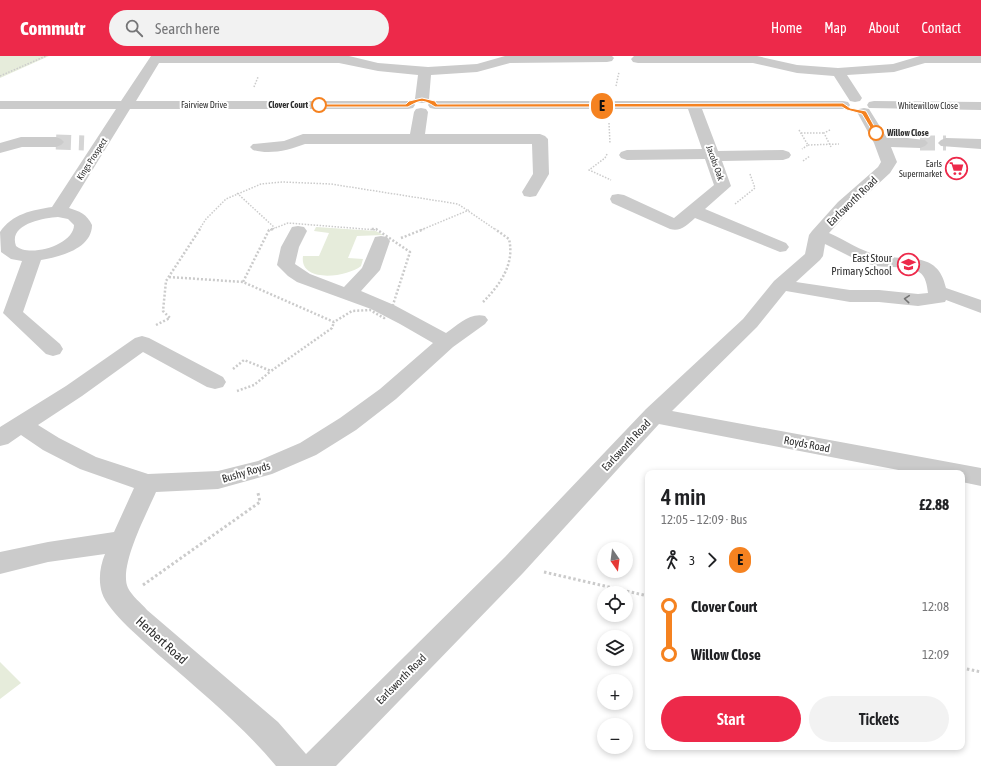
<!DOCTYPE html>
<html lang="en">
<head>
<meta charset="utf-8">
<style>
	body { margin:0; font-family:"Asap Condensed",sans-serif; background:#f2f2f2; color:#202124; height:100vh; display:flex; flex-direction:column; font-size:15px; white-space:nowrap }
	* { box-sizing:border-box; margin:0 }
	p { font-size:13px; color:#757577 }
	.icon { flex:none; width:22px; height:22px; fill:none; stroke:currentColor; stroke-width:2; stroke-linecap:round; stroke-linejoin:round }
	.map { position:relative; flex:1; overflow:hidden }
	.sheet { position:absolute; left:645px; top:414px; width:320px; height:280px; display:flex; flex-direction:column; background:#fff; border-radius:8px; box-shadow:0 2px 6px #0003 }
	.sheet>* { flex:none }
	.badge { padding:0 8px; border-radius:13px; font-size:14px; line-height:26px }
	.needle { width:26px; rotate:166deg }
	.fabs { position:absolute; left:597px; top:486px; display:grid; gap:8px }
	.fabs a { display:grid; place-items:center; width:36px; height:36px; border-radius:50%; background:#fff; box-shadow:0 2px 6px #0003; font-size:20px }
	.map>.badge { position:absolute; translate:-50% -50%; box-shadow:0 0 0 2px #fff }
	.legs { display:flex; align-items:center; gap:6px; height:44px; padding:0 16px; font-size:13px }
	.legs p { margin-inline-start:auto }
	.headline { display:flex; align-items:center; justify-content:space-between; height:68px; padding:0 16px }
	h1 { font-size:22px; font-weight:600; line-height:30px }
	.button { display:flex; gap:8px; margin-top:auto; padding:8px 16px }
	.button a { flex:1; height:46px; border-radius:24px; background:#ed294a; color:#fff; font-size:16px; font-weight:600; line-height:46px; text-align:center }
	.button a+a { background:#f2f2f2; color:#202124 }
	ul { padding:0 16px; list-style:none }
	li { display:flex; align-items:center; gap:14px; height:48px; font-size:15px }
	li i { display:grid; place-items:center; width:6px; height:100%; margin:0 5px; background:currentColor }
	li i::after { content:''; width:10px; height:10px; margin:-5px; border:3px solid; border-radius:50%; background:#fff }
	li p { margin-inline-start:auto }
	li:first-child i { background:linear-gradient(#0000 50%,currentColor 0) }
	li:last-child i { background:linear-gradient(currentColor 50%,#0000 0) }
	header { display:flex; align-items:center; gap:24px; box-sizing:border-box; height:56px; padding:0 20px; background:#ed294a; color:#fff }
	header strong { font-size:19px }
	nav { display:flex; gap:22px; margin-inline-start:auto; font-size:14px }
	.search { width:280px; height:36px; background:#f2f2f2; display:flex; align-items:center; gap:10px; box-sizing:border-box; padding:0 14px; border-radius:22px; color:#757577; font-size:15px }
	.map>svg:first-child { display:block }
	.green { fill:#e6ecdb }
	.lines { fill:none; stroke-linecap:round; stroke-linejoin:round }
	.minor-tunnel { stroke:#d5d5d5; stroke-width:15; stroke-dasharray:15 8; stroke-linecap:butt }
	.path-far2 { stroke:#cbcbcb; stroke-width:1.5; stroke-dasharray:1.5 1.5; stroke-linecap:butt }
	.path-far1 { stroke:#cbcbcb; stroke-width:2.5; stroke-dasharray:2 2; stroke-linecap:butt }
	.path { stroke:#cbcbcb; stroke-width:3; stroke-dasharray:2.5 2.5; stroke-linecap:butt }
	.minor { fill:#cbcbcb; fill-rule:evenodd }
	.oneway { stroke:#757575 }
	.line-1 { fill:#f58220; stroke:#fff }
	.stop-1-dot { fill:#fff; stroke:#f58220; stroke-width:2 }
	.labels { text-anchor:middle; stroke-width:4; stroke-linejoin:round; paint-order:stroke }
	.far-street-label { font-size:9px; fill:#2e2e2e; stroke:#fff }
	.far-stop-label { font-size:9px; font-weight:bold; fill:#2e2e2e; stroke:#fff; text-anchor:end }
	.far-poi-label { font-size:9px; fill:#2e2e2e; stroke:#fff; text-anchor:end }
	.street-label { font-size:11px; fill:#2e2e2e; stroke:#fff }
	.poi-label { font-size:11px; fill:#2e2e2e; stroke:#fff; text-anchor:end }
	.near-street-label { font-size:13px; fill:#2e2e2e; stroke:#fff }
</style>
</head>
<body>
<header>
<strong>Commutr</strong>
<div class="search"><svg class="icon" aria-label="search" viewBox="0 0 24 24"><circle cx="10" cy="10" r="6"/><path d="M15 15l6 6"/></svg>Search here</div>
<nav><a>Home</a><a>Map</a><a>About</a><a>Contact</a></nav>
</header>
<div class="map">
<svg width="981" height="710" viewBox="0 0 981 710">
	<rect width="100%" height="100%" fill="#fff"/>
	<!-- green -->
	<g class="green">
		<polygon points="0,0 49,0 0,22"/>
		<path d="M316 171 376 175 383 179 357 180 348 202 363 203 361 210C348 221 299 228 303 200H319L329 177 314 175Z"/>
		<polygon points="0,606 21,627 0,643"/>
	</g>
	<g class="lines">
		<!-- minor-tunnel -->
		<g class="minor-tunnel">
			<polyline points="56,86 84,87"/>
			<polyline points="920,87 946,87"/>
		</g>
		<!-- path-far2 -->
		<g class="path-far2">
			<polyline points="0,20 46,0"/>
			<polyline points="616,30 619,16"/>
			<polyline points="254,31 258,21"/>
			<polyline points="609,67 610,88"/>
			<polyline points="799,74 808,89 802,93"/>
			<polyline points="830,74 824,77 831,91"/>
			<polyline points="801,77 824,77"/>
			<polyline points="808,89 839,88"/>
			<polyline points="607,98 605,102 589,114 611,124"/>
			<polyline points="803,105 810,100"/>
			<polyline points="237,137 275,172"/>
			<polyline points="735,148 755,132 750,118"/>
			<polyline points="199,174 206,163 226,143 261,128 282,126 331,128 458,148 496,174"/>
			<polyline points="270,174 288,167 377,174"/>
			<polyline points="421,174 469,154"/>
		</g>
		<!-- path-far1 -->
		<g class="path-far1">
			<polyline points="273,173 269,174 243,226 334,266 352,255 370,254 384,262 391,255 410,196 376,173 371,173"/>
			<polyline points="401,182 424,173"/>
			<polyline points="169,221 243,226"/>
			<path d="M483 246C500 229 515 208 509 183L495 173"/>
			<polyline points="156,269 170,262 163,255 166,225 200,173"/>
			<polyline points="233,313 244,304 271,315 332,272 334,266"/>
			<polyline points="237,335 254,329 271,315"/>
		</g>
		<!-- path -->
		<g class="path">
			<polyline points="544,516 648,540"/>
			<polyline points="143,529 260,446 258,437"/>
			<polyline points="962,612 981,616"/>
		</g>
		<!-- minor -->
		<g class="minor">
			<path d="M151 0H349L378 7 428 11 477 8 505 0H612L614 2 612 5 607 6 510 7 477 16 431 19 429 43 427 46 422 47 417 46 415 43 418 19 378 15 339 7H159L136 45H408L413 46 415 49 413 52 408 53H130L69 152C79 155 87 158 92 169 92 193 59 201 41 204L23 256 60 288 63 293 60 298 53 300 46 298 3 257 22 205 11 203 1 196 0 176C12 158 32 154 52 151L116 53H0V45H121ZM58 161 68 163 74 169C74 189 29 202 16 190 8 168 43 162 58 161Z"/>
			<polygon points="634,0 757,0 797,9 838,12 893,8 920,0 981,0 981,7 925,7 894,16 847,19 862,42 860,45 855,46 850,45 834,20 797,17 753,7 638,7 633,6 631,3"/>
			<path d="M435 45H843L848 46 850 49 848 52 843 53H702L718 95 783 94 789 96 791 99 789 102 783 104 722 105 731 130 705 153 786 187 789 191 786 195 780 196 695 162C687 169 681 176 670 173L612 147 610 143 612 139 618 138 624 139 674 162 714 129 705 103 627 104 621 102 619 99 621 96 627 94 702 93 688 53H435L430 52 428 49 430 46Z"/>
			<polygon points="874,45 981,46 981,54 869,52 867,49 869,46"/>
			<path d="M421 52 426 53 428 56 425 78H540L545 80 548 83 549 118 536 140 530 141 524 140 522 136 533 118 532 88H305C289 94 270 99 253 94L250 91 253 88 284 85 303 78H410L414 56 416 53Z"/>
			<path d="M864 52 869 53 887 82 899 81 925 84 928 87 925 90 920 92 891 91 897 106 890 117 850 154 829 177C845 184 861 195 877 199 905 206 938 193 946 232L981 244V257L946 244 945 246 918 250 879 246H850L786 235 757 271 672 355 981 412V430L962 426V417H914L659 368 523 517 336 710H276C242 669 201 636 161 601 146 587 108 556 102 537 98 524 100 510 105 498L48 506 0 518V496L48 486 114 476 134 432 80 413 43 394 21 379 8 388 0 390V371L66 330 135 282 142 280 149 282 223 321 226 326 223 331 215 333 207 331 143 296 82 340 38 369 59 382 96 401 148 418 218 415 258 405 300 387 340 362 380 333 433 287 400 268 371 253 297 226 288 220 277 209 281 191 292 171 298 170 304 171 307 175 299 191 295 208 310 218 344 231 362 212 375 181 381 180 387 181 390 185 380 214 361 235 394 249 446 277C458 269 470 256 485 260L488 264 485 268 453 291 396 343 356 374 316 399 272 418 218 433 156 436C147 457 118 511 128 532 132 540 141 547 147 554L278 666 306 698 505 501 646 353 743 263 774 225 805 198 809 179 812 175 838 146 878 111 881 106 874 87 857 56 859 53ZM825 188C842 196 858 206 876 210 889 212 907 209 919 216 926 220 927 230 928 237L918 238 879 234H850L796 226 820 204 823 200Z"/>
			<polygon points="21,81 56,81 61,83 64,86 61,89 56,91 22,91 0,97 0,87"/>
			<polygon points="946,82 981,83 981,93 941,90 938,87 941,84"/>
		</g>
	</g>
	<!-- one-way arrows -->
	<defs><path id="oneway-chevron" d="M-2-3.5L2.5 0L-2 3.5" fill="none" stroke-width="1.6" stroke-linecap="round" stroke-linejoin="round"/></defs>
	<use class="oneway" href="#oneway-chevron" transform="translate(907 243) rotate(-175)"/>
	<!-- line-1 -->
	<path class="line-1" d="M422 42 435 45 437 48 843 47 850 52 866 55 878 77 874 78 862 58 847 54 842 51H435C423 43 420 44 408 51H319L316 49 319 48H406L409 45Z"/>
	<!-- icons -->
	<defs>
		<symbol id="supermarket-ring" viewBox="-11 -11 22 22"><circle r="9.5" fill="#fff" stroke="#ed294a" stroke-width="1.5"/><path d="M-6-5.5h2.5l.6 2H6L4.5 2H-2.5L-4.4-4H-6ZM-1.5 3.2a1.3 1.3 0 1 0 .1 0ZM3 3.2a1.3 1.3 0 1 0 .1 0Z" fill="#ed294a"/></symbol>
		<symbol id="school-ring" viewBox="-11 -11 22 22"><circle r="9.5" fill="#fff" stroke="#ed294a" stroke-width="1.5"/><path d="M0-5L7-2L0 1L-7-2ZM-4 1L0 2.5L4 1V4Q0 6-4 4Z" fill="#ed294a"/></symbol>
	</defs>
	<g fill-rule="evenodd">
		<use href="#supermarket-ring" x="944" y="100" width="25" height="25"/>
		<use href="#school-ring" x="896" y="196" width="25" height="25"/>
	</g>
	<!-- markers -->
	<g class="stop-1-dot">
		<circle cx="319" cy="49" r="7"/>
		<circle cx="876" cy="77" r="7"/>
	</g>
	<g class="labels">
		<!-- far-street labels -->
		<g class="far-street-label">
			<text x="204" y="52">Fairview Drive</text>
			<text x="928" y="53">Whitewillow Close</text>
			<text transform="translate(92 103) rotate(-57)" y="3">Kings Prospect</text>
			<text transform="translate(715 107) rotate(70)" y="3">Jacobs Oak</text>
		</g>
		<!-- far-stop labels -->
		<g class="far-stop-label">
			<text x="308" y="52">Clover Court</text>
			<text x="887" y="80" text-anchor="start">Willow Close</text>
		</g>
		<!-- far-poi labels -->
		<g class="far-poi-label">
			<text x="942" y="111">Earls<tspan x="942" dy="10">Supermarket</tspan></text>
		</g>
		<!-- street labels -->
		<g class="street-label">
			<text transform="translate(852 145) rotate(-44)" y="4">Earlsworth Road</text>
			<text transform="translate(807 388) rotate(11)" y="4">Royds Road</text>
			<text transform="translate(626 389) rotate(-47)" y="4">Earlsworth Road</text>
			<text transform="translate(246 416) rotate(-16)" y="4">Bushy Royds</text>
			<text transform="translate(401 623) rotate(-45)" y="4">Earlsworth Road</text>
		</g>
		<!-- poi labels -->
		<g class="poi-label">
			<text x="892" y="206">East Stour<tspan x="892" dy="13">Primary School</tspan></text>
		</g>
		<!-- near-street labels -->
		<g class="near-street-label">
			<text transform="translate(162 584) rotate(42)" y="5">Herbert Road</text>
		</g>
	</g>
</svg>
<div class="fabs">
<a><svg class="needle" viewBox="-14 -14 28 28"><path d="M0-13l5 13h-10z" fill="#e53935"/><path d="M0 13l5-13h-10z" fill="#757577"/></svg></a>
<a><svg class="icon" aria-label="locate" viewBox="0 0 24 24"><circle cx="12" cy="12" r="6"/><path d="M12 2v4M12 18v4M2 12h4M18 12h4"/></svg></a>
<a><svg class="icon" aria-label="layers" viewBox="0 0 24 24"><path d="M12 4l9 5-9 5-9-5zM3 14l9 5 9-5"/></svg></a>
<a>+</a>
<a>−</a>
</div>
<b class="badge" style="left:602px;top:50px;background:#f58220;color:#111">E</b>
<section class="sheet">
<div class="headline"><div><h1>4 min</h1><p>12:05 – 12:09 · Bus</p></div><b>£2.88</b></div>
<div class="legs"><svg class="icon" aria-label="walk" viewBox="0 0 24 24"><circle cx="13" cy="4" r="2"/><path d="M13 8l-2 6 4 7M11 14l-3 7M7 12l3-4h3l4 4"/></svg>3<svg class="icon" aria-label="forward" viewBox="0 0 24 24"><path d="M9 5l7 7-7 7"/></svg><b class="badge" style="background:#f58220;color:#111">E</b></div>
<ul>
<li><i style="color:#f58220"></i><b>Clover Court</b><p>12:08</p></li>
<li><i style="color:#f58220"></i><b>Willow Close</b><p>12:09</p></li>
</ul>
<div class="button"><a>Start</a><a>Tickets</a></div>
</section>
</div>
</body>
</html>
